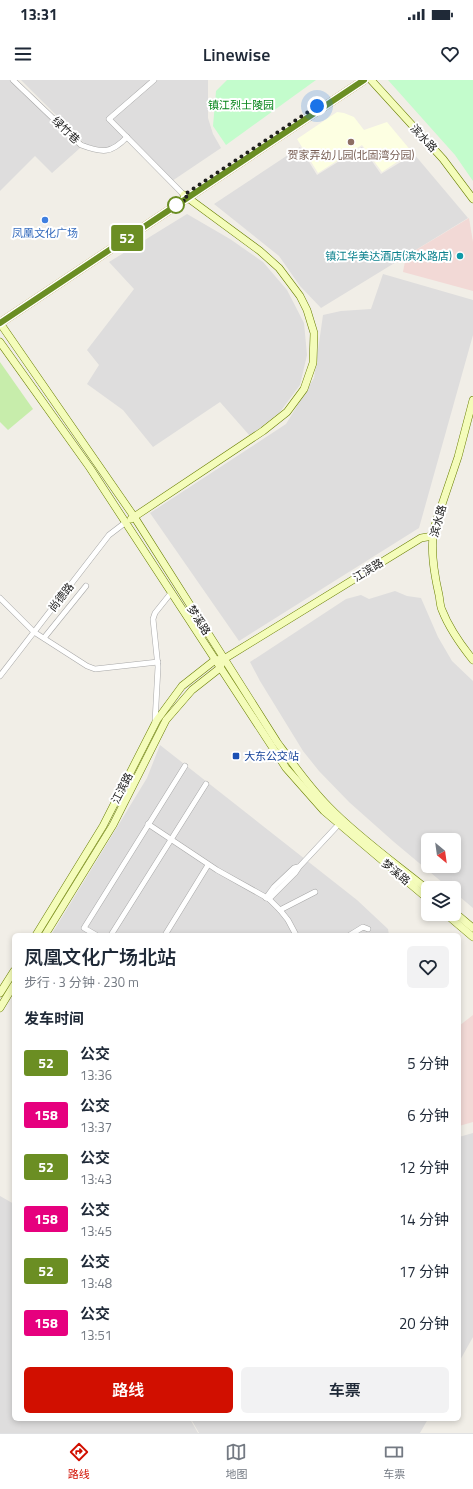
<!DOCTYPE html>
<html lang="zh">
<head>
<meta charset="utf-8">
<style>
	body { margin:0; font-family:"Titillium Web","Noto Sans SC",sans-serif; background:#f2f2f3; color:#1f2937; height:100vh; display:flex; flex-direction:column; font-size:15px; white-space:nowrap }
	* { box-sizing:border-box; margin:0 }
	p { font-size:13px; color:#747a83 }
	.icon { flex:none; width:22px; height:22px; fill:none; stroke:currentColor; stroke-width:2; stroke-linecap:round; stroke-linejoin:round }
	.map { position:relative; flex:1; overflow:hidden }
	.details { position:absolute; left:12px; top:853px; width:449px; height:488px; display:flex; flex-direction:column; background:#fff; border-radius:6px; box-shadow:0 2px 6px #0003 }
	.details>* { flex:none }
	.badge { padding:0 8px; border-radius:3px; font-size:14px; line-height:26px }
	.needle { width:26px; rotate:151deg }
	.fabs { position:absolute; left:421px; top:753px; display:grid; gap:8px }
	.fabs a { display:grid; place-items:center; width:40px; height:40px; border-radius:6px; background:#fff; box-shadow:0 2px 6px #0003; font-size:20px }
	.you { position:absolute; width:20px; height:20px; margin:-10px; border:3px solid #fff; border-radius:50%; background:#1a73e8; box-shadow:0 0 0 6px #1a73e833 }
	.map>.badge { position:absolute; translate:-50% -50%; box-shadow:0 0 0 2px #fff }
	h2 { padding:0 12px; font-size:15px; line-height:36px }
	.round { display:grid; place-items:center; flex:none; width:42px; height:42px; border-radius:6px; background:#f2f2f3 }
	.head { display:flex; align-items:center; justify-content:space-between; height:68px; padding:0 12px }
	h1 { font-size:19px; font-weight:600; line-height:30px }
	.action { display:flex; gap:8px; margin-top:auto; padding:8px 12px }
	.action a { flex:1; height:46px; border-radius:6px; background:#d10f00; color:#fff; font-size:16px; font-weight:600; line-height:46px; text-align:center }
	.action a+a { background:#f2f2f3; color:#1f2937 }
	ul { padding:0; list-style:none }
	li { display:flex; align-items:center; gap:12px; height:52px; padding:0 12px }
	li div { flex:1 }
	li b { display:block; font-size:15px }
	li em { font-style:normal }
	li .badge { min-width:44px; font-weight:700; text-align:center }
	.status { display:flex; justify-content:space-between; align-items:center; height:28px; padding:0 20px; background:#fff; direction:ltr }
	.status svg { height:11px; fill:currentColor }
	header { display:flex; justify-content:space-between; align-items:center; height:52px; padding:0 12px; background:#fff; font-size:18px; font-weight:600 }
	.dock { display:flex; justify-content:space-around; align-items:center; height:56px; border-top:1px solid #e0e1e3; background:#fff; font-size:11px; color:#747a83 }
	.dock a { display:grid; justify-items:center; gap:2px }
	.dock .current { color:#d10f00 }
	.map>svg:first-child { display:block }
	.residential { fill:#dedddd; fill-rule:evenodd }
	.commercial { fill:#f2d9d6 }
	.education { fill:#fdffe2 }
	.grass { fill:#c7edab }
	.park { fill:#c3fccc }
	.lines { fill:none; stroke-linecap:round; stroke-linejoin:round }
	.street-casing { stroke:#a7a7a7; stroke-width:6 }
	.secondary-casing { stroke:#687e00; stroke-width:8 }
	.primary-casing { stroke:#9d7400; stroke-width:9 }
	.street { stroke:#fff; stroke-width:5 }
	.secondary { stroke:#f4fcba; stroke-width:7 }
	.primary { stroke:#ffdc9e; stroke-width:8 }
	.line-casing { stroke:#fff; stroke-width:9 }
	.line { stroke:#6b8e23; stroke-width:6 }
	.walk { stroke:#202020; stroke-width:4; stroke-dasharray:0 7.2 }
	.education-dot { fill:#8d6e63; stroke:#fff; stroke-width:1.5 }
	.stop-dot { fill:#fff; stroke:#6b8e23; stroke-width:2 }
	.shop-dot { fill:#3f7fe0; stroke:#fff; stroke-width:1.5 }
	.culture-dot { fill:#0f9aa8; stroke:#fff; stroke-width:1.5 }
	.transit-dot { fill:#1a4fb4; stroke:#fff; stroke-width:1.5 }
	.labels { text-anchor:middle; stroke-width:4; stroke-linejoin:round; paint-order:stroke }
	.park-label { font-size:11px; fill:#07861b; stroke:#fff }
	.street-label { font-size:11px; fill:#202020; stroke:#fff }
	.education-label { font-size:11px; fill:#785e54; stroke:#fff }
	.shop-label { font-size:11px; fill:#366cbe; stroke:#fff }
	.culture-label { font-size:11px; fill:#0d838f; stroke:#fff; text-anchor:end }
	.transit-label { font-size:11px; fill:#164399; stroke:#fff; text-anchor:start }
</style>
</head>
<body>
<div class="status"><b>13:31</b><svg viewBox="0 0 49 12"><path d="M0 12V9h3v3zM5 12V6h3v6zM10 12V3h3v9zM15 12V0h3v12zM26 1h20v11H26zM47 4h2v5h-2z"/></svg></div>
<header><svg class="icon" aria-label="menu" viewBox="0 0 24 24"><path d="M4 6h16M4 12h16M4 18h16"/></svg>Linewise<svg class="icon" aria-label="heart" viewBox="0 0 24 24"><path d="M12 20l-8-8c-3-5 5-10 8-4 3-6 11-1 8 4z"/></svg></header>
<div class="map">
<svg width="473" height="1353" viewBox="0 0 473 1353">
	<rect width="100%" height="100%" fill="#f1eee7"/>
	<!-- residential -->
	<g class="residential">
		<polygon points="0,0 11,0 80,68 52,93 35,76 0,111"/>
		<polygon points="21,0 151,0 107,38 125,57 110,69 86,65"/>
		<polygon points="156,0 208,0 208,38 213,54 221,68 172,101 111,38"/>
		<polygon points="300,67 317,95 362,67 381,94 414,74 468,138 321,228 300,206 279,176 214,124"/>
		<polygon points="187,134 230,159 263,182 287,210 304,243 307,275 300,305 280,332 250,356 220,322 153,367 123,330 87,304 99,285 87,270 134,209 109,182"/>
		<polygon points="383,194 473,220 473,255 419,448 239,561 150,433 286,344 314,298 323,235 341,231 371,229"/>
		<path d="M395 511 407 516 421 518 438 557 452 581 473 601V828L454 812V808H449L394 762 349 722 319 691 303 671 260 601 250 582 346 519 361 515 369 519ZM428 760H454V786H428Z"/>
		<polygon points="160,665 357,820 388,849 389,855 51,855 108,762 147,698"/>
		<polygon points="473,1053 473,1257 459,1282 459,1057"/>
		<polygon points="0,1116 14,1124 14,1339 190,1339 198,1353 0,1353"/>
		<polygon points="191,1339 428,1339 420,1353 199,1353"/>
	</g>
	<!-- commercial -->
	<g class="commercial">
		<polygon points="469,138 473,162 473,211 403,192 406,176"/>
		<polygon points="473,935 473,1042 459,1046 459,946"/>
	</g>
	<!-- education -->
	<polygon class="education" points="337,32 344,33 354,37 364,50 387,42 412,72 382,92 362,65 318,93 297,59"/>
	<!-- grass -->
	<polygon class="grass" points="0,282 33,329 8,350 0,342"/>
	<!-- park -->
	<g class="park">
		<polygon points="227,0 316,0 226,65 213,46 216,11"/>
		<polygon points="388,0 473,0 473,101 455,75"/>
	</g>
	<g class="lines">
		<defs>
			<g id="street">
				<path d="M13 0 81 65C102 73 111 74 127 57"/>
				<polyline points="154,0 109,39 184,115"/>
				<polyline points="0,518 34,552 87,586 95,589 158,582"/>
				<polyline points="44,558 86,506"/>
				<polyline points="0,596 109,455 126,442"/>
				<polyline points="155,642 158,587 153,539 155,533 171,513"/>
				<polyline points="148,744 217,790 269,819 280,830 288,840 296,855"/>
				<polyline points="266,818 274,807 294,788 298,787"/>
				<polyline points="269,819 295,793 299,787 340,743"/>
				<polyline points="280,830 315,812"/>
				<polyline points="96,855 84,848 185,686"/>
				<polyline points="111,855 206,704"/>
				<polyline points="165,855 208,785"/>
				<polyline points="350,855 363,847 368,849"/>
			</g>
			<g id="secondary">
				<polyline points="371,0 443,79 473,119"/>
				<path d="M0 243 135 438 277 662C293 684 309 707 329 727 358 757 395 783 428 810"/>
				<polyline points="0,262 90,388 286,688 324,731 428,819"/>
				<path d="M473 320 458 377 434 448C430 470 434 493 439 515 440 520 440 526 442 530 449 548 461 565 473 580"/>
				<polyline points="131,439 263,351 287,332 304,309 313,283 314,253 307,230 300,216 279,188 260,171 184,115"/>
				<polyline points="454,832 473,848"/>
				<polyline points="446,834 473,857"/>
				<polyline points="36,855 103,746 157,640 182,606 215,580 224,579 421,458 433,456"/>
				<polyline points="45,855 113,745 166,640 192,610 220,588 221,585"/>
				<polyline points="0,913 14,891"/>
				<polyline points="0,928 14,905"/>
			</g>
			<polyline id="primary" points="0,243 364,0"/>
		</defs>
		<!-- street casing -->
		<use href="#street" class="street-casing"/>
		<!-- secondary casing -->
		<use href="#secondary" class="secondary-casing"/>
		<!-- primary casing -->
		<use href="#primary" class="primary-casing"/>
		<!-- street -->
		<use href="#street" class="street"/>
		<!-- secondary -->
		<use href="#secondary" class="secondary"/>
		<!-- primary -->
		<use href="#primary" class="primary"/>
	</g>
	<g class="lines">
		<defs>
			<polyline id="line" points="0,243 364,0"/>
		</defs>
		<!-- line casing -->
		<use href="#line" class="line-casing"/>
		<!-- line -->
		<use href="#line" class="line"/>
		<!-- walk -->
		<polyline class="walk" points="176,125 174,127 188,118 184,115 317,26"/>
	</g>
	<!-- markers -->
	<circle class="education-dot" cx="351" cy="62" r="4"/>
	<circle class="stop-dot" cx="176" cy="125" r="8"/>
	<circle class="shop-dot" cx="45" cy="140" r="4"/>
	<circle class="culture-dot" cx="460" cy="176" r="4"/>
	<rect class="transit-dot" x="232" y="672" width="8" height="8" rx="2"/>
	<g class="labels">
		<!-- park labels -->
		<g class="park-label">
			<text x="241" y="29">镇江烈士陵园</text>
		</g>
		<!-- street labels -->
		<g class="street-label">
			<text transform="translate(66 50) rotate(44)" y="4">绿竹巷</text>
			<text transform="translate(424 58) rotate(47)" y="4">滨水路</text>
			<text transform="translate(438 441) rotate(-75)" y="4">滨水路</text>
			<text transform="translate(368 490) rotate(-31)" y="4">江滨路</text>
			<text transform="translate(61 517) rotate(-52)" y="4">尚德路</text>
			<text transform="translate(199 540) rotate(58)" y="4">梦溪路</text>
			<text transform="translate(122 708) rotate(-63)" y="4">江滨路</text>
			<text transform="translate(396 792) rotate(40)" y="4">梦溪路</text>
		</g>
		<!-- education labels -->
		<g class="education-label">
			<text x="351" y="79">贺家弄幼儿园(北固湾分园)</text>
		</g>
		<!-- shop labels -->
		<g class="shop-label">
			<text x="45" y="157">凤凰文化广场</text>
		</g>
		<!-- culture labels -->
		<g class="culture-label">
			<text x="452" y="180">镇江华美达酒店(滨水路店)</text>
		</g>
		<!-- transit labels -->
		<g class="transit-label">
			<text x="244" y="680">大东公交站</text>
		</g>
	</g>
</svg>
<div class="fabs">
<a><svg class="needle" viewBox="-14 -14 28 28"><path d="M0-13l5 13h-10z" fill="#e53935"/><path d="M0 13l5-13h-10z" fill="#747a83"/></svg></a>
<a><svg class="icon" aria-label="layers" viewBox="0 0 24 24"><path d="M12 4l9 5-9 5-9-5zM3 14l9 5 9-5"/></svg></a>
</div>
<div class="you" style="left:317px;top:26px"></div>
<b class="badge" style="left:127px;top:158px;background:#6b8e23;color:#fff">52</b>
<section class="details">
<div class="head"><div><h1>凤凰文化广场北站</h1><p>步行 · 3 分钟 · 230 m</p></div><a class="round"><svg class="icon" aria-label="heart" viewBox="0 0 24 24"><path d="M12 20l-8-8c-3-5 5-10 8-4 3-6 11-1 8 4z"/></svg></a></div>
<h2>发车时间</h2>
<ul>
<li><span class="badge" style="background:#6b8e23;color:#fff">52</span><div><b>公交</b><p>13:36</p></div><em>5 分钟</em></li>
<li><span class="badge" style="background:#e6007e;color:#fff">158</span><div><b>公交</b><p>13:37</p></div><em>6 分钟</em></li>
<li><span class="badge" style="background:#6b8e23;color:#fff">52</span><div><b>公交</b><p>13:43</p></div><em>12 分钟</em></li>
<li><span class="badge" style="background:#e6007e;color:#fff">158</span><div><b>公交</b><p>13:45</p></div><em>14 分钟</em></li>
<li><span class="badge" style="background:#6b8e23;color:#fff">52</span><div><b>公交</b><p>13:48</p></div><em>17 分钟</em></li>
<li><span class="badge" style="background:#e6007e;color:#fff">158</span><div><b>公交</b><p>13:51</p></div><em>20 分钟</em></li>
</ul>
<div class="action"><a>路线</a><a>车票</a></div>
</section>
</div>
<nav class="dock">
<a class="current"><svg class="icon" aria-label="directions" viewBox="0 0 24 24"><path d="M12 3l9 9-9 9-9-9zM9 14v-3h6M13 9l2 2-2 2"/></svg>路线</a>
<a><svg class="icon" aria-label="map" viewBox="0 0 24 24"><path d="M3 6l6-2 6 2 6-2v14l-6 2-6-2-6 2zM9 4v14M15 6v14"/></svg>地图</a>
<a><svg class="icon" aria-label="tickets" viewBox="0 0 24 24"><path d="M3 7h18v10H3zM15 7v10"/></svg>车票</a>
</nav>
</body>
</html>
